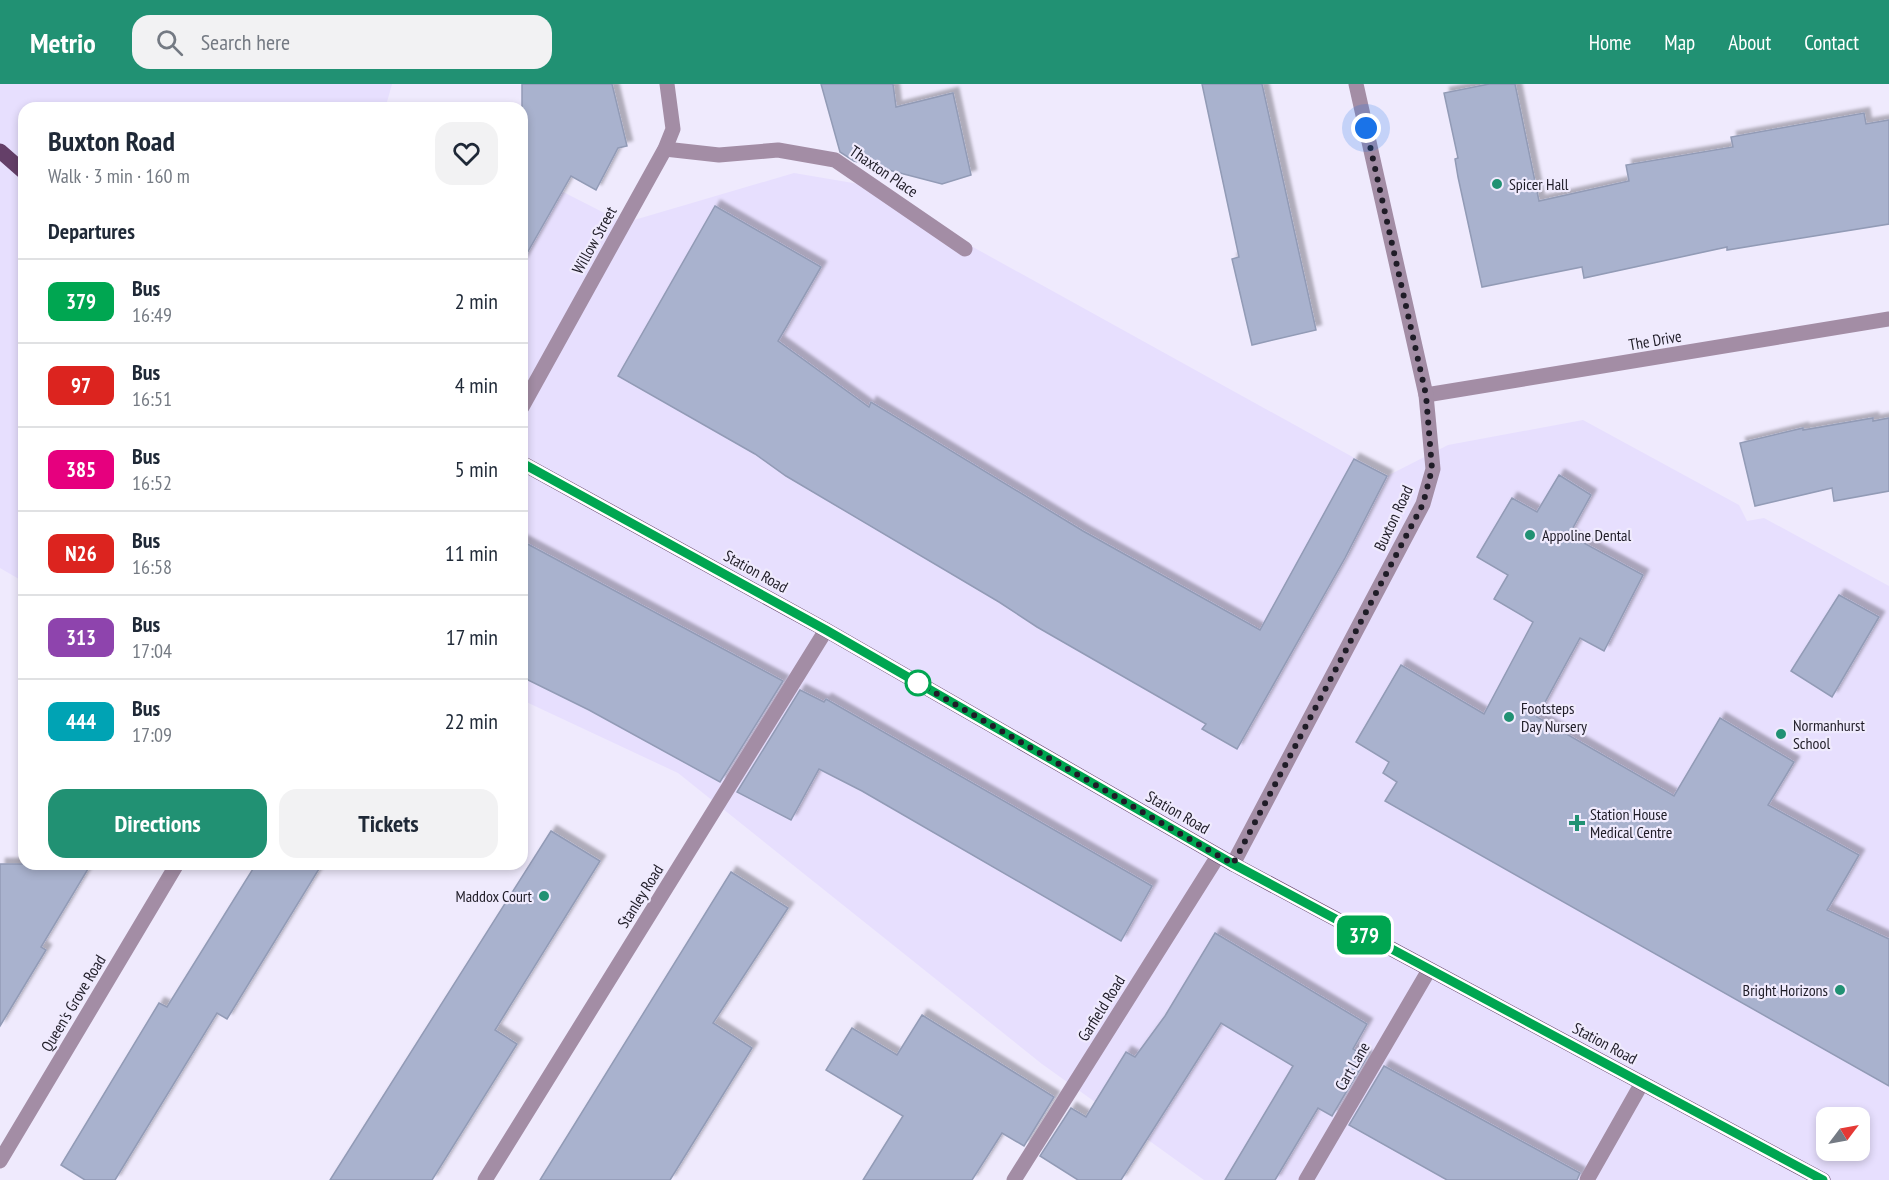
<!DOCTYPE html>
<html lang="en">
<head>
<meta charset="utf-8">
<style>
	body { margin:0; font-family:"PT Sans Narrow",sans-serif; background:#f2f2f3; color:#1f2937; height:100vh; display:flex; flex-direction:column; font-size:22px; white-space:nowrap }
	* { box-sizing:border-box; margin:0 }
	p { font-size:20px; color:#747a83 }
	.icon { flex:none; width:33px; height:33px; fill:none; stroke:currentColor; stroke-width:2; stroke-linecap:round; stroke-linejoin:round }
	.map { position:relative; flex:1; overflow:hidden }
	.panel { position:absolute; left:18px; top:18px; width:510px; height:768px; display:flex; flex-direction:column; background:#fff; border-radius:18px; box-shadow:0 3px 9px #0003 }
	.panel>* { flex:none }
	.badge { padding:0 12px; border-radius:9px; font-size:21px; line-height:39px }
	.needle { width:39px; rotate:58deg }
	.buttons { position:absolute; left:1816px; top:1023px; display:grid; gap:12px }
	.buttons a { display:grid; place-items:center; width:54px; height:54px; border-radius:12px; background:#fff; box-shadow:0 3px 9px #0003; font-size:30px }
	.you { position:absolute; width:30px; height:30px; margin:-15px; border:4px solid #fff; border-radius:50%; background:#1a73e8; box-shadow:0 0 0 9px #1a73e833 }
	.map>.badge { position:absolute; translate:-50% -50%; box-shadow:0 0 0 3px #fff }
	h2 { padding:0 30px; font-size:22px; line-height:54px }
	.round { display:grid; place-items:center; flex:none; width:63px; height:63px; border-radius:18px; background:#f2f2f3 }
	.headline { display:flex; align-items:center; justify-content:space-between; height:102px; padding:0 30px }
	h1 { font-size:28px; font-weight:700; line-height:45px }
	.action { display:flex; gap:12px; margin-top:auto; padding:12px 30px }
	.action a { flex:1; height:69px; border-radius:18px; background:#219173; color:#fff; font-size:24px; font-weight:700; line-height:69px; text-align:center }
	.action a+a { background:#f2f2f3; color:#1f2937 }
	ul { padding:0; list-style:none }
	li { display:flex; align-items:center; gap:18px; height:84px; padding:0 30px; border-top:2px solid #e0e1e3 }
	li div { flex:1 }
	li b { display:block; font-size:22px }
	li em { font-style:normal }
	li .badge { min-width:66px; font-weight:700; text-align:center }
	header { display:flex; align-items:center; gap:36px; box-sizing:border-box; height:84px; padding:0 30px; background:#219173; color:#fff }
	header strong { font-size:28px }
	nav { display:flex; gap:33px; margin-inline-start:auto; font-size:21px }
	.search { width:420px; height:54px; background:#f2f2f3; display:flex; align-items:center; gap:15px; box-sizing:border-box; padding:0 21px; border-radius:18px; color:#747a83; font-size:22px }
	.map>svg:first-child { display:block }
	.built { fill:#e7dffe; fill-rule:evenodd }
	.building { fill:#a9b2ce; stroke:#929bb6; stroke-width:1.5; filter:url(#shadow) }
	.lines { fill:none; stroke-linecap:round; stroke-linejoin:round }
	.minor { stroke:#a38da5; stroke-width:15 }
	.primary { stroke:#643f68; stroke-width:15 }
	.line-casing { stroke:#fff; stroke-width:14 }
	.line { stroke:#00a651; stroke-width:9 }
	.walk { stroke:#1f1c27; stroke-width:6; stroke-dasharray:0 10.8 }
	.poi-dot { fill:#219173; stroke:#efeafd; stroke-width:2 }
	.stop-dot { fill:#fff; stroke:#00a651; stroke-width:3 }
	.labels { text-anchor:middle; stroke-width:4.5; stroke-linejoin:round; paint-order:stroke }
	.street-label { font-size:16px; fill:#1f1c27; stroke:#efeafd }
	.poi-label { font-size:16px; fill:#1f1c27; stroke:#efeafd; text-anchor:start }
</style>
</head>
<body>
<header>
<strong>Metrio</strong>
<div class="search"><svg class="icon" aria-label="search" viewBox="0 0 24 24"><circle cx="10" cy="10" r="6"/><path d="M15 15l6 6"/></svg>Search here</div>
<nav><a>Home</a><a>Map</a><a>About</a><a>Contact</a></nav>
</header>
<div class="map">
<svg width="1889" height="1096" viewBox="0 0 1889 1096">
	<defs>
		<filter id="shadow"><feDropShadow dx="5.5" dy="-5.5" stdDeviation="1.5" flood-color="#0004"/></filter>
	</defs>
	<rect width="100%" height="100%" fill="#efeafd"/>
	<!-- built -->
	<g class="built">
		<polygon points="0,0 392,0 387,18 398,24 24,24 24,498 0,484"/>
		<path d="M522 87 624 139 794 89 859 100 1387 392 1448 361 1583 336 1739 421 1747 437 1764 434 1889 502V1096H1204L1042 980 678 689 522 616ZM1827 1034H1860V1066H1827Z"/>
	</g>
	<!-- building -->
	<g class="building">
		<polygon points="522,0 612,0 627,62 618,64 596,106 571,92 522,178"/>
		<polygon points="821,0 893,0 896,23 953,9 971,91 942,100 854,77 840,68"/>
		<polygon points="1202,0 1262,0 1316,246 1252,261 1232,175 1239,173"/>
		<polygon points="1489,0 1515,0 1539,117 1629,97 1626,81 1733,63 1731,53 1864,29 1866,40 1889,36 1889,140 1727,166 1727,163 1584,194 1582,183 1482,203 1458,93 1455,75 1458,74 1444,9"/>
		<polygon points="715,122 821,183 778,257 869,323 871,318 1083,447 1260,546 1354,375 1387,392 1345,474 1237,665 1202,645 1206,640 1037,543 999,518 786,392 755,370 618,292"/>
		<polygon points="1873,334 1873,337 1889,334 1889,407 1834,417 1832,404 1755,422 1740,359 1803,344 1803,346"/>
		<polygon points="1559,391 1591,411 1569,451 1643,491 1604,567 1580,554 1537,633 1674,712 1720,634 1794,678 1768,721 1859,771 1827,826 1889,855 1889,1002 1385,717 1397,698 1383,689 1389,678 1356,658 1401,581 1484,630 1533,538 1494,515 1508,491 1477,473 1512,414 1537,428"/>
		<polygon points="522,457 783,597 720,698 589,626 522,593"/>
		<polygon points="1839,511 1879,533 1832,613 1791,587"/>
		<polygon points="800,606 824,618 826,615 1152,802 1121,857 862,707 819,685 791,736 737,708"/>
		<polygon points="551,747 600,777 495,946 517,960 432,1096 330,1096"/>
		<polygon points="0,780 91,780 41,863 46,866 0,942"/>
		<polygon points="256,780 322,780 227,935 217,929 115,1096 85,1096 61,1081 159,919 167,923"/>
		<polygon points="731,788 788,824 713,939 752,964 670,1096 540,1096"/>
		<polygon points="1215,849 1367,940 1353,965 1367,973 1332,1032 1318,1024 1275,1096 1225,1096 1293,982 1221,939 1121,1096 1078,1096 1040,1072 1071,1024 1086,1033 1126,968 1135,973 1165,932"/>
		<polygon points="922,931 1054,1013 1024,1062 1002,1049 972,1096 863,1096 903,1032 826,986 852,944 897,971"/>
		<polygon points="1384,982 1580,1089 1577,1096 1447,1096 1349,1041"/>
	</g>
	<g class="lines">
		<!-- minor -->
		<g class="minor">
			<polyline points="665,65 719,71 778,66 835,76 965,165"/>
			<polyline points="1426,311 1889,235"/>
			<polyline points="522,323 665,65 673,45 667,0"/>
			<polyline points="1233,780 1423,420 1433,385 1426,311 1356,0"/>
			<polyline points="0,1077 177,780"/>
			<polyline points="485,1096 826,546"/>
			<polyline points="1014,1096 1218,772"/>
			<polyline points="1306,1096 1429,886"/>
			<polyline points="1587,1096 1642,999"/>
		</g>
		<!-- primary -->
		<g class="primary">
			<polyline points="0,67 24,88"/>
			<polyline points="522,379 826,546 1233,780 1823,1096"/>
		</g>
	</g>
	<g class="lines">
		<defs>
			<polyline id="line" points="522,379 826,546 1233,780 1823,1096"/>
		</defs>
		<!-- line casing -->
		<use href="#line" class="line-casing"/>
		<!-- line -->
		<use href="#line" class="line"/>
		<!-- walk -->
		<polyline class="walk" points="918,599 1233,780 1423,420 1432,385 1426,311 1366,44"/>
	</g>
	<!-- markers -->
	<g class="poi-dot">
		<circle cx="1497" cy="100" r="6"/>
		<circle cx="1530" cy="451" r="6"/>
		<circle cx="1509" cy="633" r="6"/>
		<circle cx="1781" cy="650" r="6"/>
		<path d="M1574 730h6v6h6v6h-6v6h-6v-6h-6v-6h6z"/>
		<circle cx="544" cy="812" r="6"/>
		<circle cx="1840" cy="906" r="6"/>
	</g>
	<circle class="stop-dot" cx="918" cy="599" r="12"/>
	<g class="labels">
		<!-- street labels -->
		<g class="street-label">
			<text transform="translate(884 87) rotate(34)" y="6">Thaxton Place</text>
			<text transform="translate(594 156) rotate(-61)" y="6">Willow Street</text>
			<text transform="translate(1655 256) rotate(-10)" y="6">The Drive</text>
			<text transform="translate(1393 434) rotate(-65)" y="6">Buxton Road</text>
			<text transform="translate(756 487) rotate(29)" y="6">Station Road</text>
			<text transform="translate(1178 728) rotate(30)" y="6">Station Road</text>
			<text transform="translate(640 812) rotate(-58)" y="6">Stanley Road</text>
			<text transform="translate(73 919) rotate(-59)" y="6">Queen's Grove Road</text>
			<text transform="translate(1101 924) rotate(-58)" y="6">Garfield Road</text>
			<text transform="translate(1605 959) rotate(28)" y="6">Station Road</text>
			<text transform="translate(1352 982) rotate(-60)" y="6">Cart Lane</text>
		</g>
		<!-- poi labels -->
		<g class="poi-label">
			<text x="1509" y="106">Spicer Hall</text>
			<text x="1542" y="457">Appoline Dental</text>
			<text x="1521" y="630">Footsteps<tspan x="1521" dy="18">Day Nursery</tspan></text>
			<text x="1793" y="647">Normanhurst<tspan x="1793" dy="18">School</tspan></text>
			<text x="1590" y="736">Station House<tspan x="1590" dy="18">Medical Centre</tspan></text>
			<text x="532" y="818" text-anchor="end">Maddox Court</text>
			<text x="1828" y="912" text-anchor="end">Bright Horizons</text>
		</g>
	</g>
</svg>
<div class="buttons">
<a><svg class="needle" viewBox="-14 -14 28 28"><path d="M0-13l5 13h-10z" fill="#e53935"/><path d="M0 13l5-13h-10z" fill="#747a83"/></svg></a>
</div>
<div class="you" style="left:1366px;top:44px"></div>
<b class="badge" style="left:1364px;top:851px;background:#00a651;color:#fff">379</b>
<section class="panel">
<div class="headline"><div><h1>Buxton Road</h1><p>Walk · 3 min · 160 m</p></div><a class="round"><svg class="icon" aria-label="heart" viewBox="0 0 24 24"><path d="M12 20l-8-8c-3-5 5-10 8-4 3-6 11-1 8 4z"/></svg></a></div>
<h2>Departures</h2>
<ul>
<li><span class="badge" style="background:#00a651;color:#fff">379</span><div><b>Bus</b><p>16:49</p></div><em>2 min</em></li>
<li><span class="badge" style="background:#dc241f;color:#fff">97</span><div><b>Bus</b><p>16:51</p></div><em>4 min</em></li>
<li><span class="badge" style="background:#e6007e;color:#fff">385</span><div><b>Bus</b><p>16:52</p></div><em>5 min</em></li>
<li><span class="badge" style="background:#dc241f;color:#fff">N26</span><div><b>Bus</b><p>16:58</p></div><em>11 min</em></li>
<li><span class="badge" style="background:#8e44ad;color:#fff">313</span><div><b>Bus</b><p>17:04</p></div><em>17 min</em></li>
<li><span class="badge" style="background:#00a3b4;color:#fff">444</span><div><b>Bus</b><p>17:09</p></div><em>22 min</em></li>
</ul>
<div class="action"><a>Directions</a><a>Tickets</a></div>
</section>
</div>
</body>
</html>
